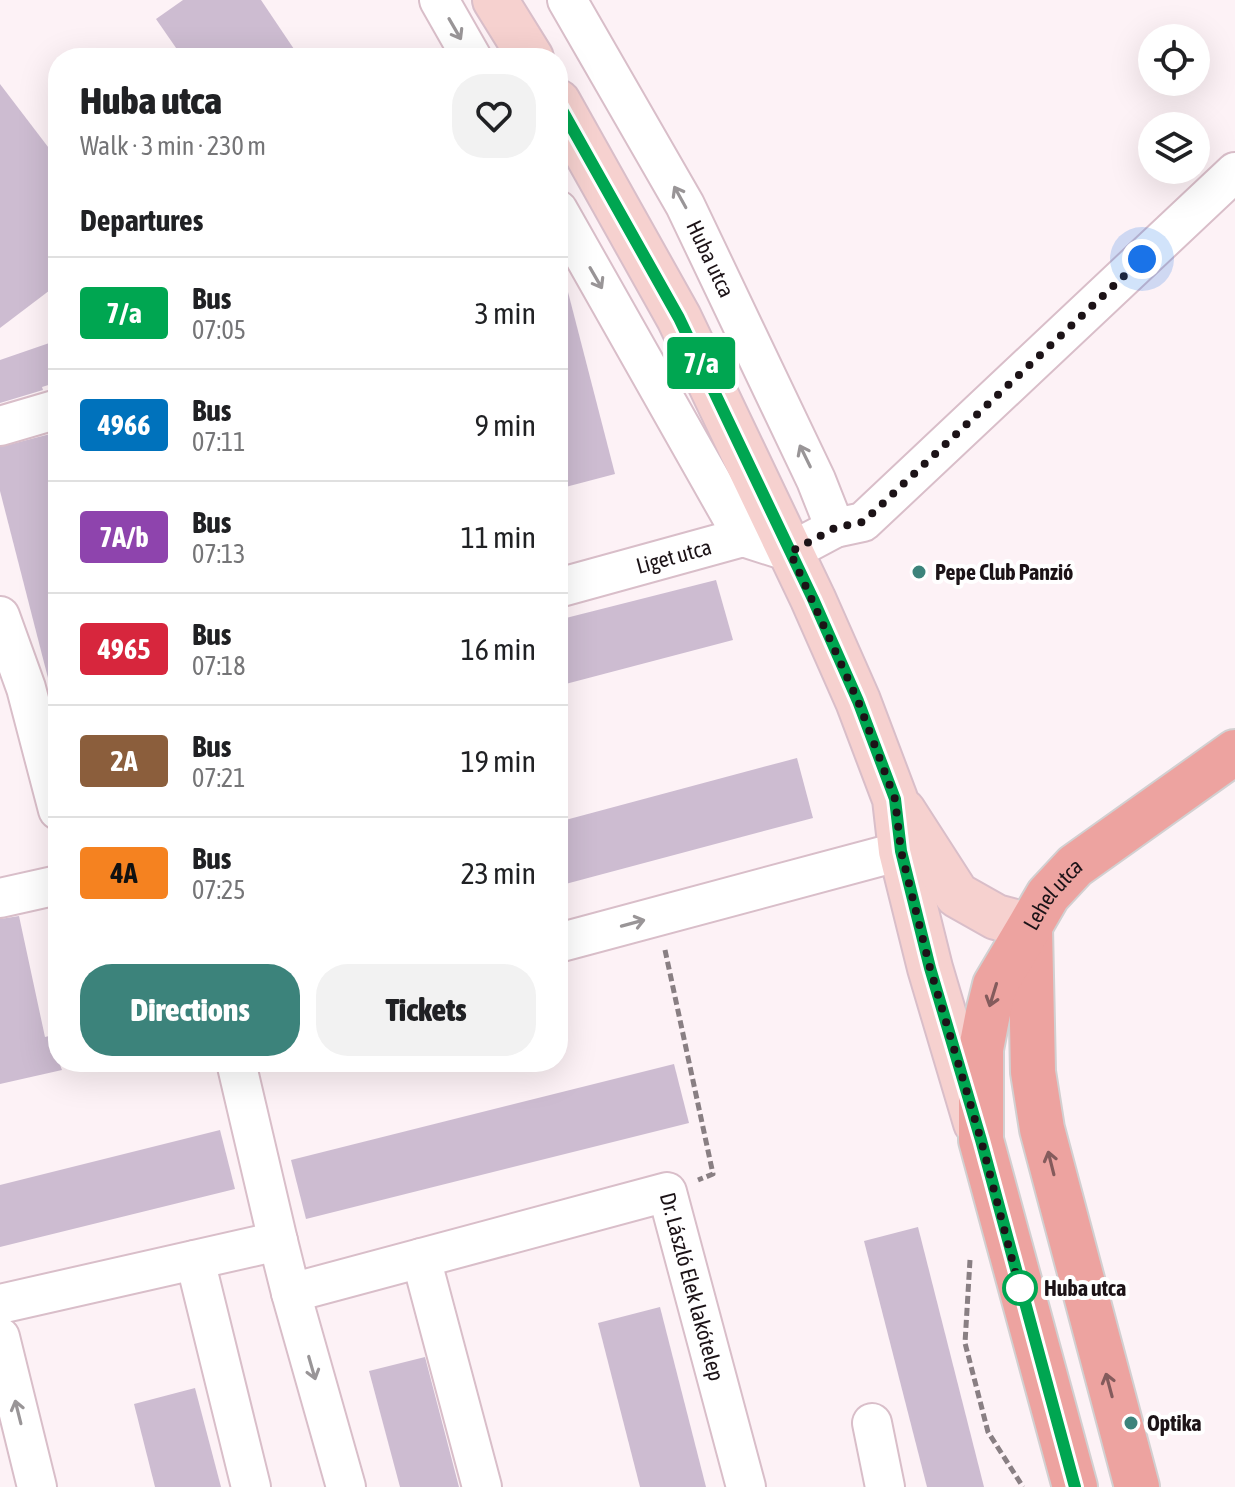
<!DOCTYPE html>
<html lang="en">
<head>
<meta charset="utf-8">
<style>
	body { margin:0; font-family:"Asap Condensed",sans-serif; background:#f2f2f2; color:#202124; height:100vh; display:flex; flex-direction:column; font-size:30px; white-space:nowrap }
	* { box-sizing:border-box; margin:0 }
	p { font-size:26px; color:#757577 }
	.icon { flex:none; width:44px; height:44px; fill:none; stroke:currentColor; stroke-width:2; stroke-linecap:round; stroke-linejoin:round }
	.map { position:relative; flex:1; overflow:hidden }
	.drawer { position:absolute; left:48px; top:48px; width:520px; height:1024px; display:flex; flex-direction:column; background:#fff; border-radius:32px; box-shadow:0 8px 32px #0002 }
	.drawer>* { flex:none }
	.badge { padding:0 16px; border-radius:6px; font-size:28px; line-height:52px }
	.fabs { position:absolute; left:1138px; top:24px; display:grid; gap:16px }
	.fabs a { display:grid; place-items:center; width:72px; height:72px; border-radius:50%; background:#fff; box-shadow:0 8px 32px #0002; font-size:40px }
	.you { position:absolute; width:40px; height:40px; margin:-20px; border:6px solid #fff; border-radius:50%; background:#1a73e8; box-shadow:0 0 0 12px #1a73e833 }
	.map>.badge { position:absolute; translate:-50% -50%; box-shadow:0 0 0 4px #fff }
	h2 { padding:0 32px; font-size:30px; line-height:72px }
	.round { display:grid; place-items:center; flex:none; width:84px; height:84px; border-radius:32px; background:#f2f2f2 }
	.overview { display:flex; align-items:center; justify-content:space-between; height:136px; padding:0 32px }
	h1 { font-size:38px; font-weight:800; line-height:60px }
	.button { display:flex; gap:16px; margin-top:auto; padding:16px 32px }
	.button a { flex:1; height:92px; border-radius:32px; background:#3c837b; color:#fff; font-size:32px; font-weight:800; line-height:92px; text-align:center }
	.button a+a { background:#f2f2f2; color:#202124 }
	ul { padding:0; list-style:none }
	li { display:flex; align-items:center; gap:24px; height:112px; padding:0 32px; border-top:2px solid #e0e0e0 }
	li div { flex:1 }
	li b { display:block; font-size:30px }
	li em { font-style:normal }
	li .badge { min-width:88px; font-weight:700; text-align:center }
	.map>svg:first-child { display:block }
	.building { fill:#cdbcd1 }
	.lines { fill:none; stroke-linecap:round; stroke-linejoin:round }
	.street-casing { stroke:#d9bec9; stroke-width:42 }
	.secondary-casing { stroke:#d9bec9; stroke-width:48 }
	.primary-casing { stroke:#d2d0d1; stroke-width:48 }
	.path { stroke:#897f83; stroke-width:5; stroke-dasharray:8 4; stroke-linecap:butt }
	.street { stroke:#fff; stroke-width:38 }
	.secondary { stroke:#f6d1cf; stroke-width:44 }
	.primary { stroke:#eda3a0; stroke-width:44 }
	.oneway { stroke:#999597 }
	.oneway2 { stroke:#845b5c }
	.line-casing { stroke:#fff; stroke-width:18 }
	.line { stroke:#00a651; stroke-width:12 }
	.walk { stroke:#1c1317; stroke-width:8; stroke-dasharray:0 14.4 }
	.poi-dot { fill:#3c837b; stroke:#fff; stroke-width:3 }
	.stop-dot { fill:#fff; stroke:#00a651; stroke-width:4 }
	.labels { text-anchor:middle; stroke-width:8; stroke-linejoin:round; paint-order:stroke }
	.street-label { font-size:22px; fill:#1c1317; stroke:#fff }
	.poi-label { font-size:22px; font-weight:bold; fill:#1c1317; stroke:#fff; text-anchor:start }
	.stop-label { font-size:22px; font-weight:bold; fill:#1c1317; stroke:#fff; text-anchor:start }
</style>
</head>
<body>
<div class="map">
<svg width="1235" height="1487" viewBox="0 0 1235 1487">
	<rect width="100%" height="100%" fill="#fdf2f6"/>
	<!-- building -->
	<g class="building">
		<polygon points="183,0 261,0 300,58 183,58 156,19"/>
		<polygon points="0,84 58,160 58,284 0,328"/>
		<polygon points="568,292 615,474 558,489 558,294"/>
		<polygon points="58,340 58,382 42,387 43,390 0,403 0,360"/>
		<polygon points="54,433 58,449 58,677 48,678 0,491 0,447"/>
		<polygon points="716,580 733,640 558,686 558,620"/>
		<polygon points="797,758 813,818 558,886 558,822"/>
		<polygon points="19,916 45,1037 49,1036 62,1070 0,1084 0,919"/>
		<polygon points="674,1064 689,1123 306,1219 291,1160"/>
		<polygon points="220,1130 235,1189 0,1247 0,1185"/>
		<polygon points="918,1227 984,1487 927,1487 864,1241"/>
		<polygon points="660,1307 706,1487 640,1487 598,1323"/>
		<polygon points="425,1357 459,1487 400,1487 369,1371"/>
		<polygon points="195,1388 221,1487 155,1487 134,1404"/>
	</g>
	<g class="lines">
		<defs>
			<g id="street">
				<polyline points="439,0 472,58"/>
				<path id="s1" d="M567 0 685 205 816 480 835 528"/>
				<polyline points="558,210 743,537"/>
				<polyline points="0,426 58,409"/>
				<path id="s2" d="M558 588 743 537 790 552 835 528 863 522 1235 172"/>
				<polyline points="0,616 26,688 58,810"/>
				<polyline points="0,898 58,885"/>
				<polyline points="558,943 901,851"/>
				<polyline points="236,1062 278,1241"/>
				<polyline points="421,1258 482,1487"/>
				<polyline points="195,1260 251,1487"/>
				<polyline points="291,1293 346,1487"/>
				<path id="s3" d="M0 1304 278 1241 291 1293 667 1192 746 1487"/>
				<polyline points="0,1337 37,1487"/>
				<polyline points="872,1423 885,1487"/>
			</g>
			<g id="secondary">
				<polyline points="495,0 531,58"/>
				<polyline points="558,102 679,318 813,599 858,701 895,799 901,851 930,968 976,1123"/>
				<polyline points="903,811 957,895 996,917 1030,926"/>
			</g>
			<g id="primary">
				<polyline points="1030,928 1033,1072 1042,1129 1137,1487"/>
				<path id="s4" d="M1075 1487 981 1140V1049L988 1013 995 985 1030 926 1048 895 1075 866 1235 752"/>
			</g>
		</defs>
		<!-- street casing -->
		<use href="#street" class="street-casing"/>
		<!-- secondary casing -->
		<use href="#secondary" class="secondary-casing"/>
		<!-- primary casing -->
		<use href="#primary" class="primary-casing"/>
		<!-- path -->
		<g class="path">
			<polyline points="665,950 713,1174 698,1180"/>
			<polyline points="970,1260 965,1343 988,1432 1023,1487"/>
		</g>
		<!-- street -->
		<use href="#street" class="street"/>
		<!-- secondary -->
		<use href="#secondary" class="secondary"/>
		<!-- primary -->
		<use href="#primary" class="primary"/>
	</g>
	<!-- one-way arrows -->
	<defs><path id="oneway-shaft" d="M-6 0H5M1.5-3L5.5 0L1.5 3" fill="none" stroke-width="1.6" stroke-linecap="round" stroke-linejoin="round" transform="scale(2)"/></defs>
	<g class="oneway">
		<use href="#oneway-shaft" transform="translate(455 29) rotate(60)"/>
		<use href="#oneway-shaft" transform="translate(680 197) rotate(-119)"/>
		<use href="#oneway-shaft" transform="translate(596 278) rotate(60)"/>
		<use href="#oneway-shaft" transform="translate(805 456) rotate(-116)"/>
		<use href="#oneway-shaft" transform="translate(633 923) rotate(-15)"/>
		<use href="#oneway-shaft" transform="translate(312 1368) rotate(74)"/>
		<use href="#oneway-shaft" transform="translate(18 1412) rotate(-104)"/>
	</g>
	<g class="oneway2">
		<use href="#oneway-shaft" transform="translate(993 995) rotate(107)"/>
		<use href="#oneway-shaft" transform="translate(1051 1163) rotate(-104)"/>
		<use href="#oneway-shaft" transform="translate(1109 1385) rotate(-105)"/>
	</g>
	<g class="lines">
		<defs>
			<polyline id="line" points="558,103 679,318 813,599 858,701 895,799 901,851 930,968 981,1140 1075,1487"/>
		</defs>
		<!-- line casing -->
		<use href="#line" class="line-casing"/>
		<!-- line -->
		<use href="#line" class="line"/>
		<!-- walk -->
		<polyline class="walk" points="1020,1288 1021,1294 981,1140 930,968 901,851 895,799 858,701 790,552 835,528 863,522 1142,259"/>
	</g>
	<!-- markers -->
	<g class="poi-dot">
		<circle cx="919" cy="572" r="8"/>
		<circle cx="1131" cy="1423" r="8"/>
	</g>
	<circle class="stop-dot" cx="1020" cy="1288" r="16"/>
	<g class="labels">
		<!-- street labels -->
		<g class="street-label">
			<text dy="8" stroke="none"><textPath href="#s1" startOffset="296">Huba utca</textPath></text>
			<text dy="8" stroke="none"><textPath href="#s2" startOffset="120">Liget utca</textPath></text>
			<text dy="8" stroke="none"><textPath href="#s4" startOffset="624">Lehel utca</textPath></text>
			<text dy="8" stroke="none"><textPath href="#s3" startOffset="826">Dr. László Elek lakótelep</textPath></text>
		</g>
		<!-- poi labels -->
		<g class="poi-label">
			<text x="935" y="580">Pepe Club Panzió</text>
			<text x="1147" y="1431">Optika</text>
		</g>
		<!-- stop labels -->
		<g class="stop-label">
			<text x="1044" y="1296">Huba utca</text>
		</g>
	</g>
</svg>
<div class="fabs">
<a><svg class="icon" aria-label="locate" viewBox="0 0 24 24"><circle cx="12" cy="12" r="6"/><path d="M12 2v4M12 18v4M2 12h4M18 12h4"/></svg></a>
<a><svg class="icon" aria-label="layers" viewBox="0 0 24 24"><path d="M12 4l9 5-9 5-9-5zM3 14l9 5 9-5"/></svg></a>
</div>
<div class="you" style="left:1142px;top:259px"></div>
<b class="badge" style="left:701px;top:363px;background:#00a651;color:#fff">7/a</b>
<section class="drawer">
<div class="overview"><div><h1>Huba utca</h1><p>Walk · 3 min · 230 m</p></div><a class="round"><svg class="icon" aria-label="heart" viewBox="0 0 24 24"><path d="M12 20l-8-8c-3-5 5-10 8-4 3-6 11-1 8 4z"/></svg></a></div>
<h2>Departures</h2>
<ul>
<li><span class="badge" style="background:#00a651;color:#fff">7/a</span><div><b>Bus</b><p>07:05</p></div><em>3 min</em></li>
<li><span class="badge" style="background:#0072bc;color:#fff">4966</span><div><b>Bus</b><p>07:11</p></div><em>9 min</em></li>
<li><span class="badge" style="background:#8e44ad;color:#fff">7A/b</span><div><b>Bus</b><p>07:13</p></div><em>11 min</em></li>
<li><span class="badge" style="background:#d7263d;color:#fff">4965</span><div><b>Bus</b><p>07:18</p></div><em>16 min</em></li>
<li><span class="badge" style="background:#8b5e3c;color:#fff">2A</span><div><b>Bus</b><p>07:21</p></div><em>19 min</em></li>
<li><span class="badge" style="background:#f58220;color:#111">4A</span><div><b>Bus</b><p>07:25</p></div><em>23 min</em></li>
</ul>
<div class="button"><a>Directions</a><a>Tickets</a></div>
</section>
</div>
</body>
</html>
